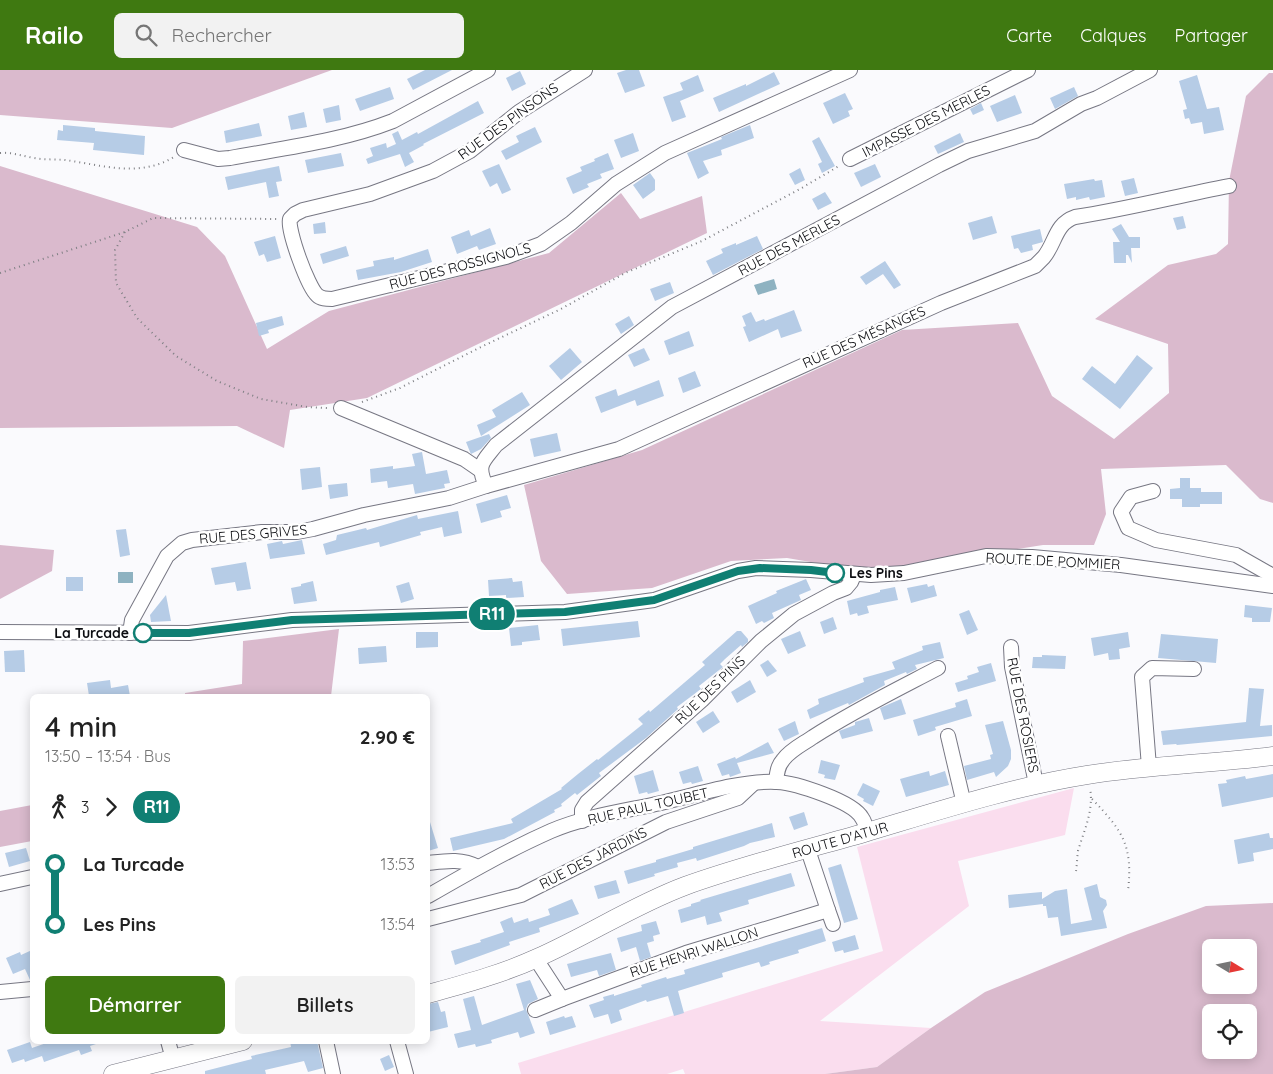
<!DOCTYPE html>
<html lang="fr">
<head>
<meta charset="utf-8">
<style>
	body { margin:0; font-family:Quicksand,sans-serif; background:#f2f2f2; color:#222; height:100vh; display:flex; flex-direction:column; font-size:19px; white-space:nowrap }
	* { box-sizing:border-box; margin:0 }
	p { font-size:16px; color:#767676 }
	.icon { flex:none; width:28px; height:28px; fill:none; stroke:currentColor; stroke-width:2; stroke-linecap:round; stroke-linejoin:round }
	.map { position:relative; flex:1; overflow:hidden }
	.sheet { position:absolute; left:30px; top:624px; width:400px; height:350px; display:flex; flex-direction:column; background:#fff; border-radius:8px; box-shadow:0 2px 12px #0003 }
	.sheet>* { flex:none }
	.badge { padding:0 10px; border-radius:16px; font-size:18px; line-height:32px }
	.needle { width:32px; rotate:100deg }
	.buttons { position:absolute; left:1202px; top:869px; display:grid; gap:10px }
	.buttons a { display:grid; place-items:center; width:55px; height:55px; border-radius:8px; background:#fff; box-shadow:0 2px 12px #0003; font-size:25px }
	.map>.badge { position:absolute; translate:-50% -50%; box-shadow:0 0 0 2px #fff }
	.legs { display:flex; align-items:center; gap:8px; height:55px; padding:0 15px; font-size:16px }
	.legs p { margin-inline-start:auto }
	.headline { display:flex; align-items:center; justify-content:space-between; height:85px; padding:0 15px }
	h1 { font-size:28px; font-weight:600; line-height:38px }
	.action { display:flex; gap:10px; margin-top:auto; padding:10px 15px }
	.action a { flex:1; height:58px; border-radius:8px; background:#3f7911; color:#fff; font-size:20px; font-weight:600; line-height:58px; text-align:center }
	.action a+a { background:#f2f2f2; color:#222 }
	ul { padding:0 15px; list-style:none }
	li { display:flex; align-items:center; gap:18px; height:60px; font-size:19px }
	li i { display:grid; place-items:center; width:8px; height:100%; margin:0 6px; background:currentColor }
	li i::after { content:''; width:12px; height:12px; margin:-6px; border:4px solid; border-radius:50%; background:#fff }
	li p { margin-inline-start:auto }
	li:first-child i { background:linear-gradient(#0000 50%,currentColor 0) }
	li:last-child i { background:linear-gradient(currentColor 50%,#0000 0) }
	header { display:flex; align-items:center; gap:30px; box-sizing:border-box; height:70px; padding:0 25px; background:#3f7911; color:#fff }
	header strong { font-size:24px }
	nav { display:flex; gap:28px; margin-inline-start:auto; font-size:18px }
	.search { width:350px; height:45px; background:#f2f2f2; display:flex; align-items:center; gap:12px; box-sizing:border-box; padding:0 18px; border-radius:8px; color:#767676; font-size:19px }
	.map>svg:first-child { display:block }
	.green { fill:#faddee }
	.forest { fill:#dabacd; fill-rule:evenodd }
	.water { fill:#8eb2c1 }
	.building { fill:#b6cce6 }
	.lines { fill:none; stroke-linecap:round; stroke-linejoin:round }
	.minor-casing { stroke:#777783; stroke-width:16 }
	.major-casing { stroke:#777783; stroke-width:19 }
	.path { stroke:#7e7f83; stroke-width:2; stroke-dasharray:1 4; stroke-linecap:butt }
	.minor { stroke:#fff; stroke-width:14 }
	.major { stroke:#fff; stroke-width:18 }
	.line-1-casing { stroke:#fff; stroke-width:11 }
	.line-1 { stroke:#107f73; stroke-width:8 }
	.stop-1-dot { fill:#fff; stroke:#107f73; stroke-width:2.5 }
	.labels { text-anchor:middle; stroke-width:5; stroke-linejoin:round; paint-order:stroke }
	.street-label { font-size:14px; fill:#0c0d11; stroke:#fff }
	.stop-label { font-size:14px; font-weight:bold; fill:#0c0d11; stroke:#fff; text-anchor:start }
</style>
</head>
<body>
<header>
<strong>Railo</strong>
<div class="search"><svg class="icon" aria-label="search" viewBox="0 0 24 24"><circle cx="10" cy="10" r="6"/><path d="M15 15l6 6"/></svg>Rechercher</div>
<nav><a>Carte</a><a>Calques</a><a>Partager</a></nav>
</header>
<div class="map">
<svg width="1273" height="1004" viewBox="0 0 1273 1004">
	<rect width="100%" height="100%" fill="#fafafd"/>
	<!-- green -->
	<polygon class="green" points="1074,718 1065,765 958,791 969,836 820,951 931,958 877,997 825,1004 685,1004 683,999 667,1004 521,1004 518,993 883,881 857,777"/>
	<!-- forest -->
	<g class="forest">
		<polygon points="0,0 332,0 172,58 0,45"/>
		<polygon points="1269,3 1273,3 1273,433 1260,429 1226,395 1101,399 1106,444 1094,475 1043,475 966,487 912,499 864,501 787,488 731,491 652,518 567,524 541,491 524,415 642,380 902,260 1018,253 1052,326 1114,369 1169,323 1168,274 1095,249 1168,195 1216,184 1228,174 1229,111 1246,26"/>
		<polygon points="0,96 197,157 225,186 267,279 329,241 549,183 621,123 640,149 702,126 707,163 367,328 290,340 284,378 237,356 0,358"/>
		<polygon points="0,475 54,480 52,501 0,529"/>
		<polygon points="339,559 331,626 185,626 185,623 242,614 243,571"/>
		<polygon points="32,735 32,771 0,777 0,741"/>
		<path d="M1273 833V1004H825L877 997 931 958 985 922 1128 864 1206 836ZM1211 878H1249V915H1211ZM1211 942H1249V980H1211Z"/>
	</g>
	<!-- water -->
	<g class="water">
		<polygon points="774,209 777,219 758,225 754,215"/>
		<rect x="118" y="502" width="15" height="11"/>
	</g>
	<!-- building -->
	<g class="building">
		<polygon points="425,0 452,0 413,20 407,9"/>
		<polygon points="626,0 639,0 645,16 625,23 617,3"/>
		<polygon points="520,1 526,14 512,21 506,8"/>
		<polygon points="774,2 780,14 719,42 713,28 746,14 746,16"/>
		<polygon points="698,5 704,21 680,31 686,47 672,52 663,27 683,20 680,13"/>
		<polygon points="1197,5 1207,39 1219,37 1224,60 1204,64 1202,52 1191,54 1189,48 1185,49 1183,40 1187,39 1179,11"/>
		<polygon points="390,17 394,29 360,41 355,29"/>
		<polygon points="1074,17 1078,26 1055,39 1050,28"/>
		<polygon points="845,23 853,39 848,41 850,46 833,54 823,33"/>
		<polygon points="1015,25 1022,43 997,52 990,36"/>
		<polygon points="478,31 484,43 423,74 424,75 409,83 414,92 405,97 400,84 368,94 366,89 373,86 370,78 386,73 387,78 396,74 392,64 398,61 402,70 417,62 418,64"/>
		<polygon points="981,33 984,40 973,45 970,39"/>
		<polygon points="339,35 341,50 326,53 323,39"/>
		<polygon points="304,42 307,57 291,60 288,46"/>
		<polygon points="259,53 262,66 226,73 224,61"/>
		<polygon points="63,55 95,58 95,61 145,66 144,85 93,80 94,73 57,70 58,60 63,61"/>
		<polygon points="750,55 754,68 721,80 722,85 703,91 709,103 698,109 687,83 722,69 721,67"/>
		<polygon points="535,57 542,72 506,90 501,81 519,72 516,66"/>
		<polygon points="633,63 639,81 621,88 614,70"/>
		<polygon points="960,63 964,72 938,84 934,76"/>
		<polygon points="819,67 835,96 822,103 818,94 822,92 812,71"/>
		<polygon points="341,83 344,96 308,103 305,90"/>
		<polygon points="608,83 614,99 600,104 602,108 587,114 589,117 573,124 566,108 582,101 580,97 595,91 594,89"/>
		<polygon points="499,94 511,120 502,124 497,113 490,117 482,101"/>
		<polygon points="875,94 881,107 861,117 854,103"/>
		<polygon points="279,96 282,111 276,112 279,126 269,128 266,112 228,120 225,107"/>
		<polygon points="800,98 805,110 795,115 789,104"/>
		<polygon points="650,103 655,110 655,120 643,129 633,115"/>
		<polygon points="1134,108 1138,123 1125,126 1121,111"/>
		<polygon points="1094,109 1095,111 1102,110 1105,127 1090,130 1089,127 1076,130 1076,127 1067,129 1064,114"/>
		<polygon points="825,122 832,133 818,140 812,129"/>
		<polygon points="992,146 997,163 973,170 968,153"/>
		<polygon points="1183,146 1186,158 1177,160 1173,148"/>
		<polygon points="325,152 326,163 314,164 313,154"/>
		<polygon points="1121,154 1129,167 1140,167 1140,178 1131,178 1132,193 1128,185 1126,185 1126,193 1114,193 1113,172 1120,172 1112,159"/>
		<polygon points="490,158 496,174 479,180 477,176 457,184 451,167 469,160 471,166"/>
		<polygon points="1040,159 1043,172 1032,175 1033,180 1021,183 1018,178 1014,179 1011,166"/>
		<polygon points="275,166 281,188 267,192 264,184 259,186 254,172"/>
		<polygon points="757,166 763,179 713,205 706,191 723,183 721,179 736,173 736,175"/>
		<polygon points="346,176 349,186 323,194 320,184"/>
		<polygon points="428,179 432,192 401,202 358,210 356,200 374,196 373,191 394,187 394,190"/>
		<polygon points="885,191 901,215 894,219 883,204 866,215 860,207"/>
		<polygon points="670,212 674,223 655,231 650,219"/>
		<polygon points="794,240 802,261 781,268 778,259 749,272 743,257 746,256 742,246 751,242 756,252 764,249 765,251"/>
		<polygon points="282,246 284,255 268,260 269,263 259,266 256,253"/>
		<polygon points="629,246 634,255 621,264 615,254"/>
		<polygon points="689,261 694,276 669,285 664,271"/>
		<polygon points="570,278 582,292 561,310 549,296"/>
		<polygon points="644,278 650,290 634,297 628,285"/>
		<polygon points="1137,285 1153,298 1120,339 1082,309 1092,296 1115,314"/>
		<polygon points="695,301 701,316 683,323 678,308"/>
		<polygon points="659,310 664,326 637,336 635,330 601,343 595,327 616,319 618,326"/>
		<polygon points="522,322 530,335 481,366 477,355 496,347 492,340"/>
		<polygon points="557,363 561,381 534,387 530,369"/>
		<polygon points="489,364 491,368 481,379 471,384 470,382 466,372"/>
		<polygon points="422,382 426,404 447,400 450,413 444,414 445,418 415,424 413,414 388,418 387,411 371,413 370,399 393,396 393,399 415,396 412,384"/>
		<polygon points="320,397 322,417 302,420 300,399"/>
		<polygon points="1180,408 1190,408 1190,418 1201,418 1201,422 1222,422 1222,434 1200,434 1200,437 1182,437 1182,429 1170,429 1170,419 1180,418"/>
		<polygon points="347,413 348,426 330,429 328,415"/>
		<polygon points="507,425 511,438 500,441 502,447 481,453 476,434"/>
		<polygon points="458,441 462,463 444,467 442,457 420,462 421,465 380,477 379,472 326,485 323,474 336,470 337,465 366,458 367,460 417,445 418,449"/>
		<polygon points="126,459 130,485 120,487 116,460"/>
		<polygon points="302,470 305,484 270,489 267,474 282,471 283,474"/>
		<polygon points="246,492 251,519 237,521 235,512 215,515 211,498"/>
		<rect x="66" y="507" width="17" height="14"/>
		<polygon points="512,508 513,512 522,511 524,527 506,528 506,525 489,526 488,510"/>
		<polygon points="806,509 811,520 799,525 801,530 772,543 774,548 764,553 762,551 756,554 748,536 777,523 776,521"/>
		<polygon points="313,511 317,531 294,534 291,518 301,516 301,514"/>
		<polygon points="409,512 414,529 401,533 396,516"/>
		<polygon points="927,514 928,517 934,515 937,526 911,533 907,518"/>
		<polygon points="895,517 898,530 867,536 869,543 858,546 857,543 850,545 847,531 880,522 880,520"/>
		<polygon points="166,525 171,551 151,552 150,545"/>
		<polygon points="1245,535 1272,538 1270,552 1252,552 1252,548 1244,547"/>
		<polygon points="969,540 978,560 967,565 959,544"/>
		<polygon points="833,547 837,559 824,564 820,552"/>
		<polygon points="638,551 640,567 563,576 561,559"/>
		<polygon points="538,555 540,570 522,572 522,575 511,576 509,558"/>
		<polygon points="737,561 741,561 748,569 748,572 742,577 741,575 725,589 720,594 723,597 699,616 701,619 677,637 678,639 646,668 599,703 601,706 577,725 575,723 561,734 562,736 554,740 555,742 504,769 453,781 450,768 513,753 511,749 562,719 561,718 578,704 597,689 598,690 643,654 638,649 649,640 650,642 705,595 702,592"/>
		<polygon points="800,561 806,576 788,584 781,569"/>
		<polygon points="416,562 438,562 438,577 416,578"/>
		<polygon points="1128,562 1130,577 1119,579 1120,589 1109,590 1108,583 1094,586 1091,568"/>
		<polygon points="1161,564 1218,569 1216,593 1158,588"/>
		<polygon points="940,572 944,588 915,595 917,599 907,604 906,602 884,611 885,615 849,635 848,633 810,649 807,640 819,634 818,629 864,612 863,608 895,599 892,592 923,580 922,576"/>
		<polygon points="386,576 387,592 359,594 358,578"/>
		<polygon points="24,580 25,602 5,602 4,581"/>
		<polygon points="1042,585 1066,586 1065,599 1032,598 1033,587 1042,587"/>
		<polygon points="768,590 777,601 767,607 760,595"/>
		<polygon points="991,593 996,611 958,622 955,613 968,609 967,606 979,602 977,597"/>
		<polygon points="110,610 111,618 128,615 130,626 89,626 87,613"/>
		<polygon points="750,610 756,622 737,633 731,622"/>
		<polygon points="1249,618 1264,619 1260,656 1272,655 1272,666 1177,675 1176,674 1163,675 1161,661 1246,652"/>
		<polygon points="901,629 906,644 884,650 880,638"/>
		<polygon points="967,629 972,646 935,657 936,660 918,666 913,650 956,637 955,633"/>
		<polygon points="713,641 720,652 703,663 696,652"/>
		<polygon points="869,648 873,661 842,669 839,661 855,655 855,652"/>
		<polygon points="795,651 799,664 784,671 778,659"/>
		<polygon points="1003,651 1011,680 1011,689 1008,696 996,707 994,702 967,710 964,696 991,689 990,685 993,684 985,655"/>
		<polygon points="768,672 774,683 737,693 741,703 730,707 729,704 722,706 717,694 735,687 736,689"/>
		<polygon points="821,690 840,695 835,710 824,708 825,705 818,703"/>
		<polygon points="698,696 703,711 692,714 691,712 683,714 679,702"/>
		<polygon points="653,700 659,721 648,724 647,722 639,724 634,706"/>
		<polygon points="929,701 930,706 945,701 949,715 906,727 900,709"/>
		<polygon points="1273,704 1273,727 1222,737 1218,714 1227,713 1226,710 1245,706 1246,709"/>
		<polygon points="863,713 880,721 873,736 863,731 864,729 857,725"/>
		<polygon points="804,742 808,755 794,760 789,747"/>
		<polygon points="428,752 430,752 438,778 428,781"/>
		<polygon points="772,753 775,767 750,773 744,776 697,791 696,788 677,793 678,797 654,804 655,806 628,814 624,801 656,792 656,790 693,779 693,777"/>
		<polygon points="1269,763 1270,768 1273,768 1273,779 1253,783 1254,791 1238,794 1234,770"/>
		<polygon points="26,778 30,791 9,797 5,783"/>
		<polygon points="841,794 858,849 844,853 828,798"/>
		<polygon points="791,803 795,816 748,830 749,834 719,843 722,851 707,855 705,846 681,853 678,840 691,836 691,834 701,831 700,830"/>
		<polygon points="616,810 620,823 598,829 594,816"/>
		<polygon points="1097,814 1100,827 1106,830 1107,835 1103,841 1107,858 1061,866 1058,847 1048,848 1046,836 1043,836 1043,834 1009,838 1008,825 1042,822 1042,829 1055,821 1067,819 1071,854 1092,850 1084,818"/>
		<polygon points="572,829 579,844 539,858 540,862 509,872 510,875 455,895 451,881 481,872 480,870 504,862 500,852 512,847 514,853 528,848 529,852 550,845 548,839"/>
		<polygon points="656,851 660,864 653,866 654,871 647,873 651,887 640,891 636,877 621,882 617,868 642,861 641,855"/>
		<polygon points="822,858 826,871 798,880 799,883 769,892 770,894 761,897 759,892 722,903 723,907 678,921 684,943 674,946 668,926 647,932 646,930 619,940 622,950 611,954 608,944 594,948 589,935 604,930 603,927 614,924 614,926 642,917 641,915 666,907 667,909 685,904 684,900"/>
		<polygon points="855,865 859,879 844,883 843,880 835,882 832,872"/>
		<polygon points="32,880 32,910 30,910 25,899 13,904 6,888 20,882 21,885"/>
		<polygon points="611,883 616,900 599,906 597,900 571,907 567,894"/>
		<polygon points="530,910 538,929 528,934 526,939 535,963 520,968 518,962 491,970 492,973 476,977 475,974 458,978 454,964 471,960 463,929 474,926 482,955 524,940 516,914"/>
		<polygon points="438,932 441,942 445,941 448,957 428,962 428,934"/>
		<polygon points="564,946 565,948 572,946 576,957 550,965 546,952"/>
		<polygon points="52,971 98,971 99,973 90,976 92,981 81,985 79,980 44,992 42,986 25,992 24,989 12,993 7,980 30,972 32,978"/>
		<polygon points="290,971 317,971 323,998 308,1002 304,991 265,1000 266,1004 205,1004 205,1001 252,989 251,986 291,977"/>
		<polygon points="389,985 394,997 385,1001 380,989"/>
	</g>
	<g class="lines">
		<defs>
			<g id="minor">
				<path d="M585 0 519 42 470 81 433 101 370 124 303 140 295 144 290 149C287 160 308 217 317 225 321 229 326 229 332 229L506 187 541 174 571 153 616 114 665 83 850 0"/>
				<path d="M184 80 218 89 230 88C284 78 342 71 393 51L488 0"/>
				<polyline points="850,89 1028,0"/>
				<polyline points="341,338 464,389 480,400"/>
				<path d="M486 416C476 394 483 392 496 375L672 237 939 95 968 81 1035 61 1081 34 1097 28 1150 0"/>
				<polyline points="1153,421 1131,427 1121,442 1128,458 1156,470 1236,485 1273,506"/>
				<polyline points="0,562 189,563 292,550 565,542 654,530 738,501 756,498 811,500 871,505 904,503 986,486 1032,487 1121,495 1273,516"/>
				<path d="M130 563 132 550 167 486 182 473 192 470 262 462H297L313 459 364 445 449 428 486 416 619 379 941 233 1035 196C1038 193 1041 190 1044 187 1056 172 1055 154 1075 147 1127 139 1177 126 1229 116"/>
				<polyline points="1011,577 1012,597 1036,714"/>
				<polyline points="948,666 964,734"/>
				<polyline points="1149,697 1142,607 1152,598 1194,599"/>
				<path d="M776 712C777 704 777 697 783 690 790 680 803 674 813 667 853 641 896 620 938 598"/>
				<polyline points="582,751 582,740 587,732 702,630 761,571 794,544 833,523 846,518 851,512 854,505"/>
				<path d="M428 793C445 791 461 788 478 797"/>
				<polyline points="0,814 32,807"/>
				<path d="M428 826C468 803 508 780 551 761 586 746 625 741 661 733 695 725 743 710 777 712 795 713 853 731 862 748 865 752 866 757 867 762"/>
				<polyline points="828,840 833,854"/>
				<polyline points="428,849 521,825 666,752 738,728 753,714"/>
				<polyline points="536,889 562,929 686,883 828,840 808,780"/>
				<polyline points="0,922 32,919"/>
				<polyline points="535,940 562,929"/>
				<polyline points="168,971 173,989"/>
				<polyline points="326,971 333,1004"/>
				<polyline points="397,971 406,1004"/>
			</g>
			<g id="major">
				<path d="M428 924C464 914 502 904 537 888 587 866 634 835 685 816 743 795 804 780 864 763 938 741 1011 717 1087 705 1149 695 1211 694 1273 686"/>
				<polyline points="113,1004 243,971"/>
			</g>
		</defs>
		<!-- minor casing -->
		<use href="#minor" class="minor-casing"/>
		<!-- major casing -->
		<use href="#major" class="major-casing"/>
		<!-- path -->
		<g class="path">
			<path d="M0 83C12 82 22 86 34 88 44 90 55 89 65 90 102 95 139 108 174 87"/>
			<polyline points="125,162 115,180 116,213 137,248 176,286 217,311 261,329 307,337 328,338"/>
			<polyline points="0,203 125,162 153,148 277,149"/>
			<polyline points="362,332 400,318 483,276 561,239 625,203 702,171 800,119 839,96"/>
			<path d="M1092 729C1123 761 1133 776 1128 821"/>
			<path d="M1076 801C1077 795 1077 788 1078 781 1084 760 1094 741 1090 718"/>
		</g>
		<!-- minor -->
		<use href="#minor" class="minor"/>
		<!-- major -->
		<use href="#major" class="major"/>
	</g>
	<g class="lines">
		<defs>
			<polyline id="line-1" points="143,563 189,563 292,550 565,542 654,530 738,501 760,498 811,500 835,503"/>
		</defs>
		<!-- line-1 casing -->
		<use href="#line-1" class="line-1-casing"/>
		<!-- line-1 -->
		<use href="#line-1" class="line-1"/>
	</g>
	<!-- markers -->
	<g class="stop-1-dot">
		<circle cx="835" cy="503" r="9"/>
		<circle cx="143" cy="563" r="9"/>
	</g>
	<g class="labels">
		<!-- street labels -->
		<g class="street-label">
			<text transform="translate(508 51) rotate(-36)" y="5">RUE DES PINSONS</text>
			<text transform="translate(926 51) rotate(-27)" y="5">IMPASSE DES MERLES</text>
			<text transform="translate(789 175) rotate(-28)" y="5">RUE DES MERLES</text>
			<text transform="translate(460 196) rotate(-15)" y="5">RUE DES ROSSIGNOLS</text>
			<text transform="translate(864 267) rotate(-24)" y="5">RUE DES MÉSANGES</text>
			<text transform="translate(253 464) rotate(-5)" y="5">RUE DES GRIVES</text>
			<text transform="translate(1053 491) rotate(3)" y="5">ROUTE DE POMMIER</text>
			<text transform="translate(710 620) rotate(-44)" y="5">RUE DES PINS</text>
			<text transform="translate(1023 645) rotate(79)" y="5">RUE DES ROSIERS</text>
			<text transform="translate(648 736) rotate(-13)" y="5">RUE PAUL TOUBET</text>
			<text transform="translate(840 770) rotate(-16)" y="5">ROUTE D'ATUR</text>
			<text transform="translate(593 788) rotate(-27)" y="5">RUE DES JARDINS</text>
			<text transform="translate(694 882) rotate(-18)" y="5">RUE HENRI WALLON</text>
		</g>
		<!-- stop labels -->
		<g class="stop-label">
			<text x="849" y="508">Les Pins</text>
			<text x="129" y="568" text-anchor="end">La Turcade</text>
		</g>
	</g>
</svg>
<div class="buttons">
<a><svg class="needle" viewBox="-14 -14 28 28"><path d="M0-13l5 13h-10z" fill="#e53935"/><path d="M0 13l5-13h-10z" fill="#767676"/></svg></a>
<a><svg class="icon" aria-label="locate" viewBox="0 0 24 24"><circle cx="12" cy="12" r="6"/><path d="M12 2v4M12 18v4M2 12h4M18 12h4"/></svg></a>
</div>
<b class="badge" style="left:492px;top:544px;background:#107f73;color:#fff">R11</b>
<section class="sheet">
<div class="headline"><div><h1>4 min</h1><p>13:50 – 13:54 · Bus</p></div><b>2.90 €</b></div>
<div class="legs"><svg class="icon" aria-label="walk" viewBox="0 0 24 24"><circle cx="13" cy="4" r="2"/><path d="M13 8l-2 6 4 7M11 14l-3 7M7 12l3-4h3l4 4"/></svg>3<svg class="icon" aria-label="forward" viewBox="0 0 24 24"><path d="M9 5l7 7-7 7"/></svg><b class="badge" style="background:#107f73;color:#fff">R11</b></div>
<ul>
<li><i style="color:#107f73"></i><b>La Turcade</b><p>13:53</p></li>
<li><i style="color:#107f73"></i><b>Les Pins</b><p>13:54</p></li>
</ul>
<div class="action"><a>Démarrer</a><a>Billets</a></div>
</section>
</div>
</body>
</html>
